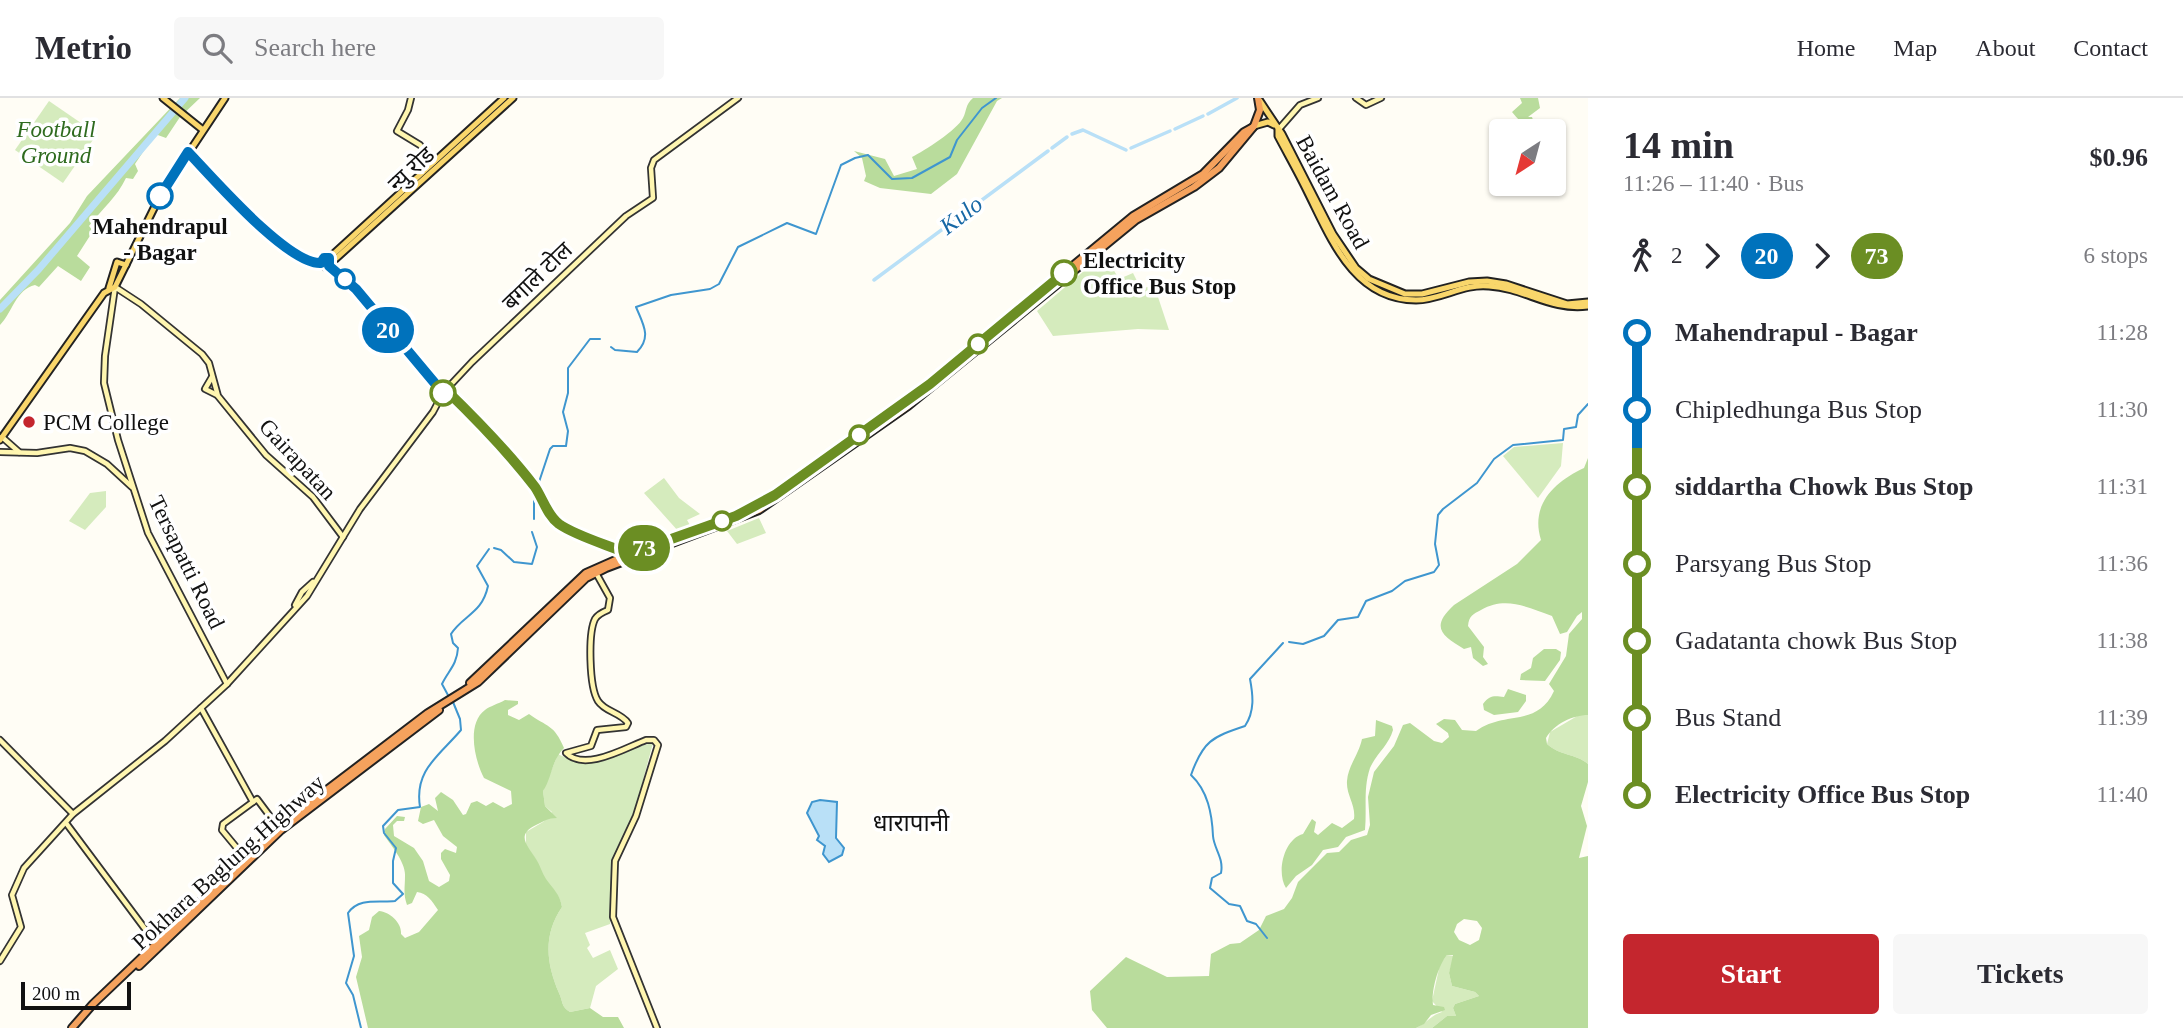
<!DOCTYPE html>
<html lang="en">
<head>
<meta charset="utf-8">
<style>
	body { margin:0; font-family:"Times New Roman","Noto Sans Devanagari",serif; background:#f7f7f7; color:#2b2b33; height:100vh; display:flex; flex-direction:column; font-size:26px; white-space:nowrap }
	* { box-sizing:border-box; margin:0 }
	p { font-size:23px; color:#7c7c81 }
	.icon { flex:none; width:38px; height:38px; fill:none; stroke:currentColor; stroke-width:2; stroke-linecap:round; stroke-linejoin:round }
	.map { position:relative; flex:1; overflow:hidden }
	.panel { display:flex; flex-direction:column; background:#fff; width:595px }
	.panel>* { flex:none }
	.badge { padding:0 14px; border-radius:23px; font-size:24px; line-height:46px }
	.needle { width:46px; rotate:216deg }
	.controls { position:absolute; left:1489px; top:21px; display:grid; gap:14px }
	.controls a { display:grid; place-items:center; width:77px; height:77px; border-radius:7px; background:#fff; box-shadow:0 2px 5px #0004; font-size:35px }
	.scale { position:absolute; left:21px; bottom:18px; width:110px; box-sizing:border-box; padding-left:7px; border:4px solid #111; border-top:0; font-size:19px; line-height:24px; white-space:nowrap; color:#111; -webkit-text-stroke:5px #fff; paint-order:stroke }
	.map>.badge { position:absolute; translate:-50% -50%; box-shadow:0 0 0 4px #fff }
	.legs { display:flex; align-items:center; gap:10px; height:77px; padding:0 35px; font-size:23px }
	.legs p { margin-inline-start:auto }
	.overview { display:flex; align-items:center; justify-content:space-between; height:119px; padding:0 35px }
	h1 { font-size:38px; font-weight:700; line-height:52px }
	.button { display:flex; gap:14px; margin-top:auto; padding:14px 35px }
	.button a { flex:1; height:80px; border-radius:7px; background:#c4262e; color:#fff; font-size:28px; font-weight:700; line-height:80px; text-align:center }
	.button a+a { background:#f7f7f7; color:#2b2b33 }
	ul { padding:0 35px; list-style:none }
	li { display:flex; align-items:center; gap:24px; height:77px; font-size:26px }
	li i { display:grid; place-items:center; width:10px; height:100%; margin:0 9px; background:currentColor }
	li i::after { content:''; width:18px; height:18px; margin:-9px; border:5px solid; border-radius:50%; background:#fff }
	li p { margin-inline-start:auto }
	li:first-child i { background:linear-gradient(#0000 50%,currentColor 0) }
	li:last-child i { background:linear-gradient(currentColor 50%,#0000 0) }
	header { display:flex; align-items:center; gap:42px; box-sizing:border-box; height:98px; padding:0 35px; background:#fff; border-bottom:2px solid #e1e1e2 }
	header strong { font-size:33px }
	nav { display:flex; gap:38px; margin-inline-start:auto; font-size:24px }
	.search { width:490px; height:63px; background:#f7f7f7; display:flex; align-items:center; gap:18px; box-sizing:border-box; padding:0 24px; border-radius:7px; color:#7c7c81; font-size:26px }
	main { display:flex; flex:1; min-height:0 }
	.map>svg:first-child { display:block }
	.green { fill:#d5ebbd }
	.forest { fill:#b9dc9c; fill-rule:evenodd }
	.water { fill:#b9e0f7; stroke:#3f96cf; stroke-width:2 }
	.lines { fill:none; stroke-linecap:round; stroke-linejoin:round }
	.stream { stroke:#3f96cf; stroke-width:2 }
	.canal { stroke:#b9e0f7; stroke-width:3.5 }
	.river { stroke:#b9e0f7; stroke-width:7 }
	.secondary-casing { stroke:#333; stroke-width:8 }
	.primary-casing { stroke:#222; stroke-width:9 }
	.highway-casing { stroke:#222; stroke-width:10 }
	.secondary { stroke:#fff6b0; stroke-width:4.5 }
	.primary { stroke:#f9d66b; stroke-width:5 }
	.highway { stroke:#f5a25d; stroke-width:6 }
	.line-1-casing { stroke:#fff; stroke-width:16 }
	.line-2-casing { stroke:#fff; stroke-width:16 }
	.line-1 { stroke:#0072bc; stroke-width:10 }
	.line-2 { stroke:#6b8e23; stroke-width:10 }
	.stop-1-dot { fill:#fff; stroke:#0072bc; stroke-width:3.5 }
	.stop-2-dot { fill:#fff; stroke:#6b8e23; stroke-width:3.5 }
	.poi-dot { fill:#c4262e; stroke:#fff; stroke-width:2.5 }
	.labels { text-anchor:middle; stroke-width:7; stroke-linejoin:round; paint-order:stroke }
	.park-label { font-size:23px; font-style:italic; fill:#2f6b1f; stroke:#fff }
	.street-label { font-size:23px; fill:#111; stroke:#fff }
	.stop-label { font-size:23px; font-weight:bold; fill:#111; stroke:#fff }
	.poi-label { font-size:23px; fill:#111; stroke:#fff; text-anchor:start }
	.water-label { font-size:24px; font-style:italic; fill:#1768a6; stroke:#fff }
	.neighbourhood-label { font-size:24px; fill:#111; stroke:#fff }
</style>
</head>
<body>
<header>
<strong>Metrio</strong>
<div class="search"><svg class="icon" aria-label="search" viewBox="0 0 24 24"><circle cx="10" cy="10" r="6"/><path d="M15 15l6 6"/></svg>Search here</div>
<nav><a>Home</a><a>Map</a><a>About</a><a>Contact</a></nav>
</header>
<main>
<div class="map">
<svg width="1588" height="930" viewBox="0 0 1588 930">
	<rect width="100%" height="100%" fill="#fffdf5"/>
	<!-- green -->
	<g class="green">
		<polygon points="49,3 97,36 63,85 15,52"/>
		<polygon points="1104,156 1119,181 1133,175 1141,191 1154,187 1169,232 1138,231 1053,238 1037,213"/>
		<polygon points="1563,345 1561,368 1538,400 1503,358 1514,349"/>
		<polygon points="664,380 679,400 700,416 687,422 691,429 679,434 644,395"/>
		<polygon points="106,393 106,409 85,432 69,423 90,395"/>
		<polygon points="759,420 766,435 737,446 727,433"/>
		<path d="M1579 617H1588V666C1575 655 1560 658 1547 646L1550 634Z"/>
		<path d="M653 645 634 716 614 762 610 826 585 835 590 847 587 850 593 860 610 852 618 871 596 888 590 910 570 914C561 909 563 903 559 895 546 865 543 837 562 809 560 796 551 791 544 780 538 769 537 758 526 750V734L543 724 552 714 545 708 543 693 558 656C591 674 620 651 653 645Z"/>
		<path d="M1447 857 1454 858 1449 875 1452 888 1475 894 1479 898 1455 906 1453 910 1456 918H1447L1432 930H1416C1427 925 1431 917 1442 914L1432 903 1440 866Z"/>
	</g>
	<!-- forest -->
	<g class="forest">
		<path d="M180 0H200L180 19 166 40 155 36 135 66 138 73 133 81 126 80C117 99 102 111 89 128L93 133 77 158 90 169 81 183 58 168 39 189 35 187C16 191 12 215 0 227V202L70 125 87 98Z"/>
		<path d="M973 0H1002L997 3 957 76 931 96 880 90 864 83 866 78 862 60 854 53 885 61 894 78 917 71 912 59C924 53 957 32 963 20 967 12 965 7 973 0Z"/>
		<path d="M1520 0H1538L1540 10 1528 19H1532L1534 25H1548L1549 32C1530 36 1524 28 1512 14L1522 5Z"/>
		<path d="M1588 360V617C1573 617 1554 626 1546 640L1547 646C1560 658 1575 655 1588 666V684L1581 708 1587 728 1579 760 1588 758V930H1432L1447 918H1456L1453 910 1455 906 1479 898 1475 894 1452 888 1449 875 1453 857H1447C1438 868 1431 893 1433 907L1444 909 1445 912 1431 917 1424 926 1416 930H1107L1092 912 1090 893 1126 859 1167 879 1209 878 1211 856 1230 846 1240 845 1259 832 1266 818 1284 811 1292 800 1298 784 1327 755 1339 754 1351 742 1367 737 1370 727 1368 699 1374 674 1394 648 1403 627 1410 625 1434 643 1442 645 1449 639 1448 635 1436 626 1444 621 1455 622 1462 632 1476 633C1505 612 1537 630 1554 593L1549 586 1566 558 1569 536 1582 521V514L1577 518 1567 534 1560 536 1552 518C1526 509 1506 498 1481 512 1473 516 1469 518 1468 528L1484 549 1483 559 1488 566 1483 568 1473 560 1471 549 1464 551C1443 538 1429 530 1454 507L1517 466 1541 442C1530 407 1554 384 1584 370ZM1464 821 1477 823 1482 830 1479 842 1470 847 1459 842 1454 834 1457 826Z"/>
		<polygon points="1544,551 1556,551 1561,554 1560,562 1545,583 1520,582 1521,576 1531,570 1533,560"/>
		<path d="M1508 591 1526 597V603L1518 614 1494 617 1484 612 1483 606C1490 597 1494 598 1504 599Z"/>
		<path d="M505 602 518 603V606L508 612V617L519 622 529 616C547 629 554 626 564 650 551 663 552 680 543 693L545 708 557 720C547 720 545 723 536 727 515 737 528 748 536 761 540 767 542 775 546 781 553 791 560 796 562 809 543 837 546 865 559 895 563 903 561 909 570 914L590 910 603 919H618L624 930H368L356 879 362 859 359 838 369 832 372 819 379 813C390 814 402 825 401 836L405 840 419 834 438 812C432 803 427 795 417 794L412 805 407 807C403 796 405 789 405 778 406 765 391 747 384 737L385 731 397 718 405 719 404 723H397L393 727 394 738 414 750 423 763 429 783 439 789 449 783 450 777 441 761V755L445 751 456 755 457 749 443 738 434 722 423 726 418 723 421 709 429 706 438 713 435 700 441 694 453 702 463 717 466 716 471 705 477 703 486 708 493 704 504 710 512 706 511 693 484 680C475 663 466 626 485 612 490 608 498 606 505 602Z"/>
		<path d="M1376 622 1392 628 1393 632C1389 647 1376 656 1370 670 1363 691 1367 710 1365 732L1346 739 1338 749 1323 752 1312 767 1296 778 1286 790C1276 774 1284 741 1303 736L1312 721 1316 724 1314 734 1318 737 1332 725 1342 730 1354 721C1356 707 1346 697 1347 683 1348 668 1359 656 1362 641L1375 638Z"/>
	</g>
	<!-- water -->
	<polygon class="water" points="820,702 837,704 836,740 844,750 842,757 829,764 823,756 825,748 817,742 819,738 807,715 812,704"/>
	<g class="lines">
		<!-- stream -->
		<g class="stream">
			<path d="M611 249 615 252 637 254C652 239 643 226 636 209L671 197 710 191 719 186 738 149 787 125 816 136 841 67 855 60 868 57 892 81 912 80 950 59 957 42 982 10 996 0"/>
			<polyline points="538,387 550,351 553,348 566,348 568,333 563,314 568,295 568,270 590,241 600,241"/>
			<polyline points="534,395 534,421"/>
			<polyline points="494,450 501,452 514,464 532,466 537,449 532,434"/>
			<polyline points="1289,544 1303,546 1324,538 1338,522 1358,519 1366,503 1392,493 1405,483 1434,474 1439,467 1435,446 1438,417 1443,411 1477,385 1494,361 1513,347 1563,342 1564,331 1576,329 1578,317 1588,306"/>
			<path d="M449 599 442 586C448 573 457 567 458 550L453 545 451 536C463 517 482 516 488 488L477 468 489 451"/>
			<path d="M1267 840 1256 826 1247 823 1240 808 1229 806 1210 790 1212 780 1221 775C1224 760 1214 751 1213 738 1212 716 1208 693 1191 677 1203 643 1212 639 1245 628 1255 613 1253 597 1250 581L1283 545"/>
			<path d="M361 930 353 897 346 885 354 858 348 815C359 799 379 805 395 803L403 796 393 785V763L396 750 384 735 383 728 398 712 420 709C414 672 439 658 461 632L460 621 453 604"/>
		</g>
		<!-- canal -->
		<g class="canal">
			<polyline points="1208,16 1237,0"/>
			<polyline points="1175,31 1203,18"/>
			<polyline points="1072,36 1083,32 1126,52"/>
			<polyline points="1052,50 1067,39"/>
			<polyline points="1131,50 1170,33"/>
			<polyline points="874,182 1048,53"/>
		</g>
		<!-- river -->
		<polyline class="river" points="0,211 39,171 185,0"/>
		<defs>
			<g id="secondary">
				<polyline points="411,0 408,12 397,33 420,47 434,64"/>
				<polyline points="1356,0 1366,7 1381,0"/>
				<polyline points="1279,31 1300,7 1318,0"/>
				<polyline points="329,168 356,192 443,295"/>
				<polyline points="212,279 205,291 217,297"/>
				<polyline points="446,292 520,371 536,392 552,420 571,433 628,456"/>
				<polyline points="2,339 19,354"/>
				<polyline points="0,354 37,355 70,350 85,353 107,366 132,389"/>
				<path d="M596 475 610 500 608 512C603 514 598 516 595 521 588 535 589 589 598 603 605 614 620 614 628 625L626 629 597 632 591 648 566 655C585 674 625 650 646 642H654L658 647 636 718 615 763 613 819 657 930"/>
				<polyline points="295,507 302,494 313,484"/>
				<polyline points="227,586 148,435 118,342 104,285 105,258 115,189 141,206 202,256 209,265 218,298 266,357 313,399 343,439"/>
				<polyline points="201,610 253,704"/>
				<polyline points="0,642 73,716"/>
				<polyline points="66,725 157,847"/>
				<polyline points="246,761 222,732 223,726 257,701 278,729"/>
				<polyline points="0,863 21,829 12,797 24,770 73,716 165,643 227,586 307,498 360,411 433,314 443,295 472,264 626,118 653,100 651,70 654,62 738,0"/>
			</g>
			<g id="primary">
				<polyline points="163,0 203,32"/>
				<polyline points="1260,3 1282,36 1333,136 1356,170 1369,181 1405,196 1422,196 1469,184 1487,183 1506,186 1567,206 1588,204"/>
				<polyline points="1254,28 1268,24 1274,27"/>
				<path d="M1278 32V38C1288 57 1299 76 1308 95 1331 141 1354 202 1416 202 1441 202 1464 185 1489 188 1525 190 1550 213 1588 208"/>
				<path d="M188 54C212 79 288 167 321 165"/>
				<circle cx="326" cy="164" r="5"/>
				<polyline points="329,160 504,0"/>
				<polyline points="331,165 513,0"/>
				<polyline points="109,190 117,164 126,167"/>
				<polyline points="0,342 104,195 115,189 160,98 225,0"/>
			</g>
			<g id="highway">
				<polyline points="470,585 586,475 629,456 736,418 775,397 930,286 1133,118 1203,76 1244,34 1253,29"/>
				<polyline points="139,868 281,732 439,612"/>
				<polyline points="72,930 93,906 282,726 428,615 478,584 586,480 606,470 759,412 908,308 1136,122 1194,89 1219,70 1254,28 1260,12 1258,0"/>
			</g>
		</defs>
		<!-- secondary casing -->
		<use href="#secondary" class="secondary-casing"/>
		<!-- primary casing -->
		<use href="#primary" class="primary-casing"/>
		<!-- highway casing -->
		<use href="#highway" class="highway-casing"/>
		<!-- secondary -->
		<use href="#secondary" class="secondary"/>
		<!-- primary -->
		<use href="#primary" class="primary"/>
		<!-- highway -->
		<use href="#highway" class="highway"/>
	</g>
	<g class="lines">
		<defs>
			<path id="line-1" d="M160 98 188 54C212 79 288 167 321 165L324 160H329V168L356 191 443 295"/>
			<path id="line-2" d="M443 295 446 292C477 322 509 355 535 389 543 401 547 417 559 426 576 438 608 447 629 456L736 418 775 397 930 286 1064 175"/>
		</defs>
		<!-- line-1 casing -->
		<use href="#line-1" class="line-1-casing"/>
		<!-- line-2 casing -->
		<use href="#line-2" class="line-2-casing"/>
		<!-- line-1 -->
		<use href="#line-1" class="line-1"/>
		<!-- line-2 -->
		<use href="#line-2" class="line-2"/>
	</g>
	<!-- markers -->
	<g class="stop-1-dot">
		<circle cx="160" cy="98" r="12"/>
		<circle cx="345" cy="181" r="9"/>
	</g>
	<g class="stop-2-dot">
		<circle cx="1064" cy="175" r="12"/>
		<circle cx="978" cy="246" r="9"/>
		<circle cx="443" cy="295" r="12"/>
		<circle cx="859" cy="337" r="9"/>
		<circle cx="722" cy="423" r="9"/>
	</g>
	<circle class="poi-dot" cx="29" cy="324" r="7"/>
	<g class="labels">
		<!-- park labels -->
		<g class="park-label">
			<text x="56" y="39">Football<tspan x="56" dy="26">Ground</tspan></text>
		</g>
		<!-- street labels -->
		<g class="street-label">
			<text transform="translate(411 71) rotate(-43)" y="8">न्यु रोड</text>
			<text transform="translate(1333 94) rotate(61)" y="8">Baidam Road</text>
			<text transform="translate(537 178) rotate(-44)" y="8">बगाले टोल</text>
			<text transform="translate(298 361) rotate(47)" y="8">Gairapatan</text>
			<text transform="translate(187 464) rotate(64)" y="8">Tersapatti Road</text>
			<text transform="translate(228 764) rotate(-42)" y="8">Pokhara Baglung Highway</text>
		</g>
		<!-- stop labels -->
		<g class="stop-label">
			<text x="160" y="136">Mahendrapul<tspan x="160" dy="26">- Bagar</tspan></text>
			<text x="1083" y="170" text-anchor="start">Electricity<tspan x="1083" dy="26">Office Bus Stop</tspan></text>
		</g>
		<!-- poi labels -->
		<g class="poi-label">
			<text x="43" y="332">PCM College</text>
		</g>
		<!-- water labels -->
		<g class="water-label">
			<text transform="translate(961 117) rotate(-37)" y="8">Kulo</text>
		</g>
		<!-- neighbourhood labels -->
		<g class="neighbourhood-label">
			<text x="911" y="733">धारापानी</text>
		</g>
	</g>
</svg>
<div class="controls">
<a><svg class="needle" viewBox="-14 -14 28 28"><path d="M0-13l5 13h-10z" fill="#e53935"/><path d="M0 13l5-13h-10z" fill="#7c7c81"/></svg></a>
</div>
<div class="scale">200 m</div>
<b class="badge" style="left:388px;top:232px;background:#0072bc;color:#fff">20</b>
<b class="badge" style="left:644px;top:450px;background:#6b8e23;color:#fff">73</b>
</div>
<section class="panel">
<div class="overview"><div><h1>14 min</h1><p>11:26 – 11:40 · Bus</p></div><b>$0.96</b></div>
<div class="legs"><svg class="icon" aria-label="walk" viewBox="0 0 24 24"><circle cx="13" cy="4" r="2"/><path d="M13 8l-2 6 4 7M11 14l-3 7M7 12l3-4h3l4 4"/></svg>2<svg class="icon" aria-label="forward" viewBox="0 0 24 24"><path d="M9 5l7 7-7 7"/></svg><b class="badge" style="background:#0072bc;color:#fff">20</b><svg class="icon" aria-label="forward" viewBox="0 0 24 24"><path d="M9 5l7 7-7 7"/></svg><b class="badge" style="background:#6b8e23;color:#fff">73</b><p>6 stops</p></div>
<ul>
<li><i style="color:#0072bc"></i><b>Mahendrapul - Bagar</b><p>11:28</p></li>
<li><i style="color:#0072bc"></i><span>Chipledhunga Bus Stop</span><p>11:30</p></li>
<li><i style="color:#6b8e23"></i><b>siddartha Chowk Bus Stop</b><p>11:31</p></li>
<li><i style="color:#6b8e23"></i><span>Parsyang Bus Stop</span><p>11:36</p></li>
<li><i style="color:#6b8e23"></i><span>Gadatanta chowk Bus Stop</span><p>11:38</p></li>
<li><i style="color:#6b8e23"></i><span>Bus Stand</span><p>11:39</p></li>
<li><i style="color:#6b8e23"></i><b>Electricity Office Bus Stop</b><p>11:40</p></li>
</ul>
<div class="button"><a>Start</a><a>Tickets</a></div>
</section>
</main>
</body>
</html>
